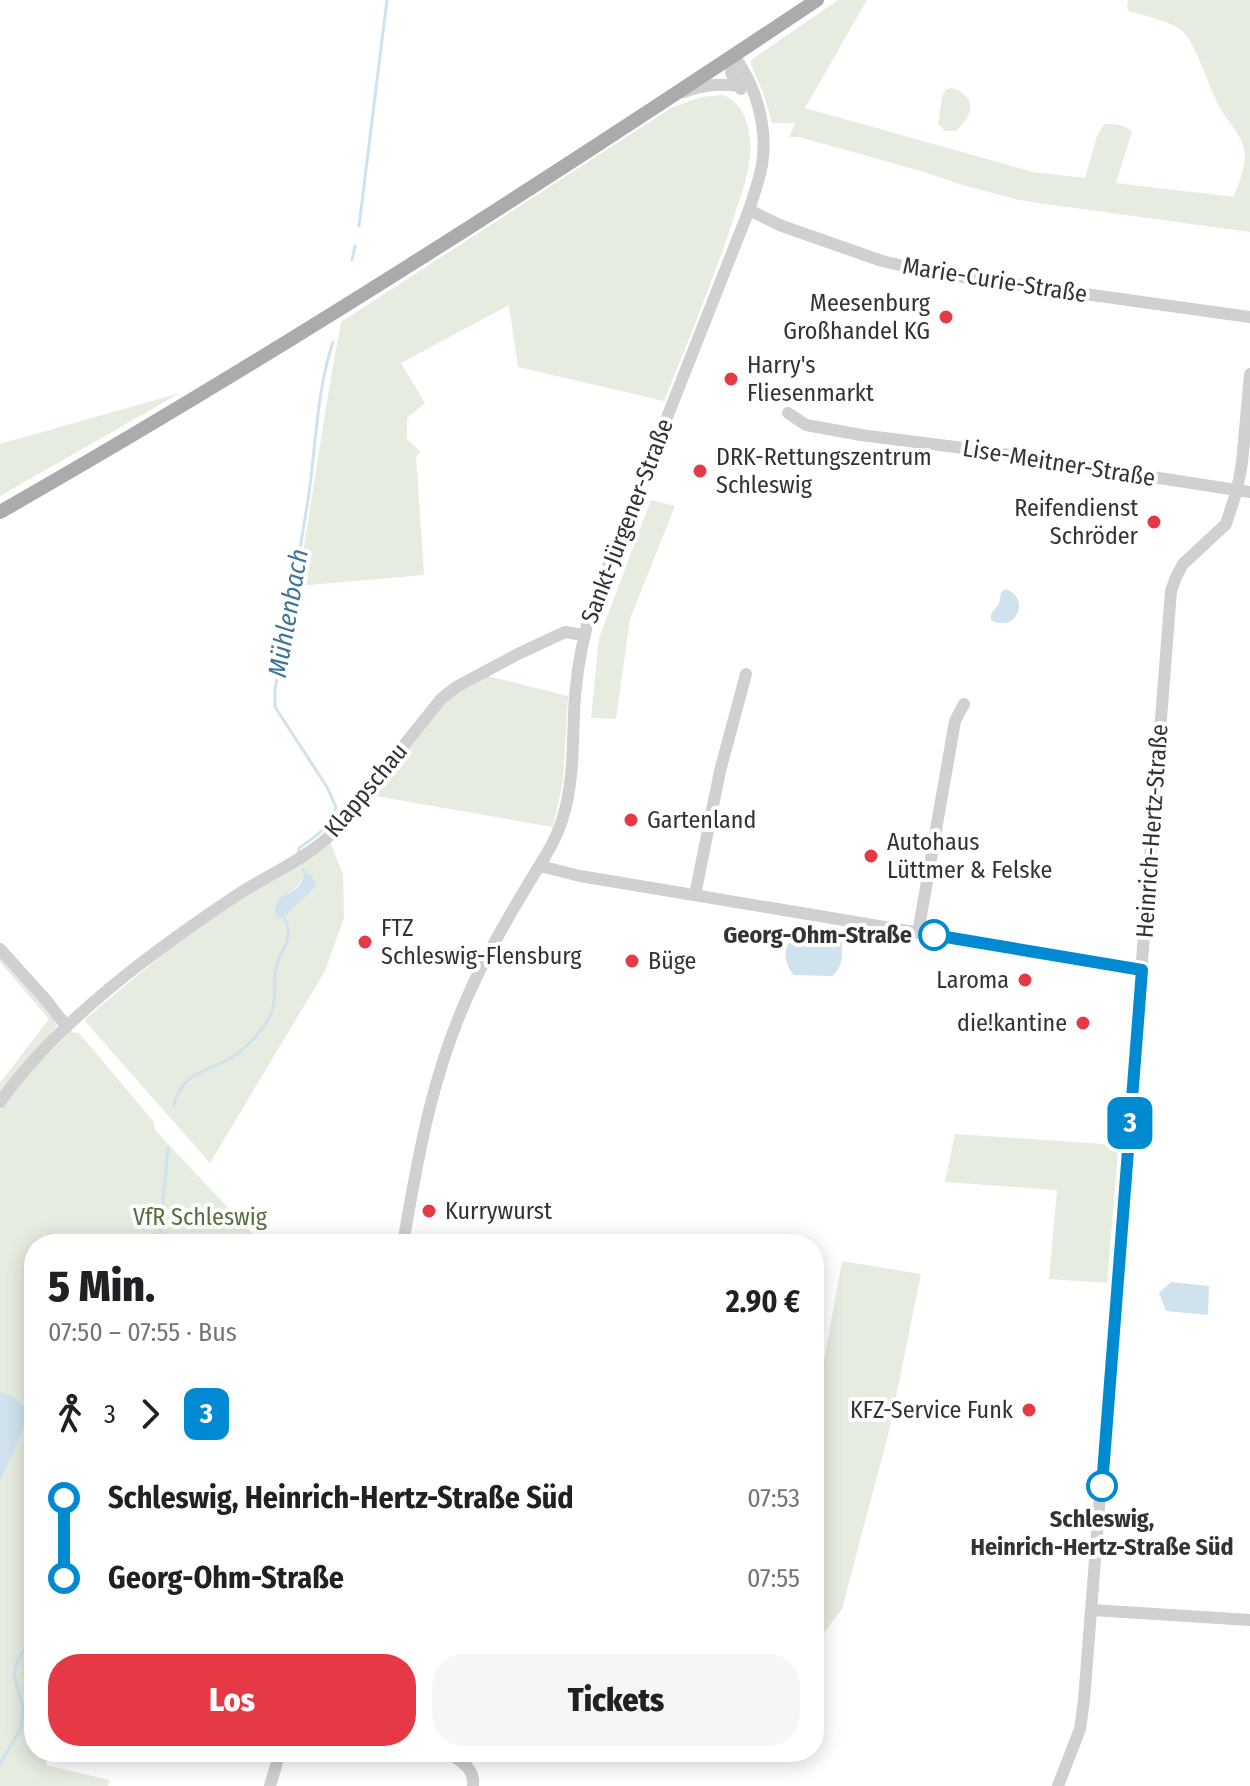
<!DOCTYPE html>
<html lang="de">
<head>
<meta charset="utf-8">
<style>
	body { margin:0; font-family:"Fira Sans Condensed",sans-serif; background:#f6f6f6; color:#202124; height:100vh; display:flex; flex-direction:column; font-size:30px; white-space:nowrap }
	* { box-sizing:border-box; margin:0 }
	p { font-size:26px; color:#757577 }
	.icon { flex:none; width:44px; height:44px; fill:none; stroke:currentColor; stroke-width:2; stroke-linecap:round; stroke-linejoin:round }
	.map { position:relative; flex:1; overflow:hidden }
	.details { position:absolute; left:24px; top:1234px; width:800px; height:528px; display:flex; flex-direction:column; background:#fff; border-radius:32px; box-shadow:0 4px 20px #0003 }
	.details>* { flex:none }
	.badge { padding:0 16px; border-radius:12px; font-size:28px; line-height:52px }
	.map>.badge { position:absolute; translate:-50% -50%; box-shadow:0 0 0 4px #fff }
	.legs { display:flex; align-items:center; gap:12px; height:88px; padding:0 24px; font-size:26px }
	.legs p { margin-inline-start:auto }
	.summary { display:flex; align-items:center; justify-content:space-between; height:136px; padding:0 24px }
	h1 { font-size:44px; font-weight:800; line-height:60px }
	.primary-button { display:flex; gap:16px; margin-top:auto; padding:16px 24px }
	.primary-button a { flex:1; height:92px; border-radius:32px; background:#e63946; color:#fff; font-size:32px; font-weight:800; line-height:92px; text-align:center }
	.primary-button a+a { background:#f6f6f6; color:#202124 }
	ul { padding:0 24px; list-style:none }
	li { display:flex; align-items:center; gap:28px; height:80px; font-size:30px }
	li i { display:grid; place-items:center; width:12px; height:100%; margin:0 10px; background:currentColor }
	li i::after { content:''; width:20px; height:20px; margin:-10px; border:6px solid; border-radius:50%; background:#fff }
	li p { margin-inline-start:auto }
	li:first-child i { background:linear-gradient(#0000 50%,currentColor 0) }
	li:last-child i { background:linear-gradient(currentColor 50%,#0000 0) }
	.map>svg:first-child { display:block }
	.green { fill:#e6ecdf; fill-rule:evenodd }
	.water { fill:#cfe2ee }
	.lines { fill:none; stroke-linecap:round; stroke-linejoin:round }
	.stream { stroke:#cfe2ee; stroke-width:3 }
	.minor { stroke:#d0d0d0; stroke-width:12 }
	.major { stroke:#ababab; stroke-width:14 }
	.line-1-casing { stroke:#fff; stroke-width:18 }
	.line-1 { stroke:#008ad2; stroke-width:12 }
	.poi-dot { fill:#e63946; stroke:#fff; stroke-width:3 }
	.stop-1-dot { fill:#fff; stroke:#008ad2; stroke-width:4 }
	.labels { text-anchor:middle; stroke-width:8; stroke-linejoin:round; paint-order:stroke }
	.street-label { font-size:24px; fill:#333; stroke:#fff }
	.poi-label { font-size:24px; fill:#333; stroke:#fff; text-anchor:start }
	.stop-label { font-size:24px; font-weight:bold; fill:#333; stroke:#fff; text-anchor:end }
	.park-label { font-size:24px; fill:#56703f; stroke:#fff }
	.water-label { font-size:26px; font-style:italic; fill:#3f7597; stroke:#fff }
</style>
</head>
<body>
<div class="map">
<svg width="1250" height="1786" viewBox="0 0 1250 1786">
	<rect width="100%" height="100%" fill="#fff"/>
	<!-- green -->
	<g class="green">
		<path d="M838 0H867L805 108 1033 172 1085 178 1097 136 1104 124C1114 124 1126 124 1132 132L1116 183 1234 197C1238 185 1245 169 1245 156 1244 137 1232 127 1223 113 1210 93 1196 41 1181 30 1167 20 1145 16 1129 11L1127 7 1128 0H1250V232L1024 201 962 185 921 171 799 137H789L795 123H772L763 92 751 65V60Z"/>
		<path d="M953 88C978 98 973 115 956 131H945L938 124 942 97 946 89Z"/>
		<path d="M723 95C742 103 748 120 750 139 753 167 740 197 732 223 712 283 688 342 664 401L518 367 509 305 401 363 425 403 407 418V439L421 452 416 456 424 575 297 586C313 498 324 410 341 322L671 108 701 97Z"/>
		<polygon points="180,393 0,496 0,444"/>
		<polygon points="651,500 675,506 630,619 616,719 591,718 599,638"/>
		<polygon points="484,675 568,696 563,781 553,827 370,795 443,704 460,688"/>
		<path d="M330 842 343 874 344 918 325 971 210 1163 84 1020 187 934ZM304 876 313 889 291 908 284 917 275 906C283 893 298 891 304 876Z"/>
		<polygon points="0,956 50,1011 57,1026 10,1080 0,1096 0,1083 49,1019 0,962"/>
		<polygon points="70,1032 79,1033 154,1122 155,1130 262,1244 34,1244 34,1752 48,1752 46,1765 109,1780 108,1786 0,1786 0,1110 30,1072"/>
		<polygon points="955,1134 1104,1144 1113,1147 1118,1152 1107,1283 1049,1279 1057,1190 945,1182"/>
		<polygon points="842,1261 921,1274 889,1431 842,1609 814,1646 814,1416"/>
	</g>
	<!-- water -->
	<g class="water">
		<path d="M1005 589C1032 598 1016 634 991 620V614L999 604 1001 593Z"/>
		<path d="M305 874H310L317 885 284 917 278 918 275 914C275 894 286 897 298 887 301 884 304 877 305 874Z"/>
		<path d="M809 932H821L841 941C844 952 842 969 832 976L794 975C787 968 781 951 790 942 794 938 803 935 809 932Z"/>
		<polygon points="1171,1282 1209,1286 1208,1315 1166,1311 1159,1293"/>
		<path d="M0 1392C16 1398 28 1403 26 1422L0 1482Z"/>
	</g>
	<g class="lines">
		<!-- stream -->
		<g class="stream">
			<polyline points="359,226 387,0"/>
			<polyline points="352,260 355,246"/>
			<path d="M298 854 299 848C318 835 328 829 336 807L327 787 275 707V689C286 626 298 563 308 500 316 448 316 393 333 342"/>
			<polyline points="303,870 305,874"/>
			<path d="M174 1105C180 1076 203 1072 227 1060 242 1053 267 1027 272 1011 277 996 273 983 276 968 280 946 296 944 284 917"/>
			<polyline points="159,1244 168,1148"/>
			<polyline points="0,1764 21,1728 23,1708 14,1675 17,1661 34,1635"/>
		</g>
		<!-- minor -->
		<g class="minor">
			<polyline points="734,56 731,73 741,89"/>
			<path d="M684 92C703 85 718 83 739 86"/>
			<polyline points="749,210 782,226 882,261 934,273 1250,317"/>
			<polyline points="788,413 806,425 861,435 971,449 1250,492"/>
			<polyline points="540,866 580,876 1142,970"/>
			<polyline points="695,895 720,771 746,674"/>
			<polyline points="918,933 955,721 964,704"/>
			<polyline points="0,949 46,1000 67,1027"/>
			<path d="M0 1102C57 1021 156 949 237 895 266 876 299 862 325 840 343 824 357 803 372 785 395 756 418 728 441 699L456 687 518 654 565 632 583 635"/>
			<path d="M403 1244C419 1149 434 1064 477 976 492 945 509 916 527 886 540 864 556 842 563 817 575 778 572 736 575 696 578 662 583 634 594 602L749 210C753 198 757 186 760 174 770 135 758 88 734 56"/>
			<polyline points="1092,1610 1250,1620"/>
			<path d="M446 1752C460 1761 475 1767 473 1786"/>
			<polyline points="270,1786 280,1752"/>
			<polyline points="1058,1786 1080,1729 1084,1700 1171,591 1176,577 1183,564 1226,524 1237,490 1242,463 1250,374"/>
		</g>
		<!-- major -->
		<path class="major" d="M0 512C279 353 550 178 817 0"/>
	</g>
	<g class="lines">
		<defs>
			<polyline id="line-1" points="934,935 1142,970 1102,1486"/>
		</defs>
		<!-- line-1 casing -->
		<use href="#line-1" class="line-1-casing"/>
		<!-- line-1 -->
		<use href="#line-1" class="line-1"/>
	</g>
	<!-- markers -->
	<g class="poi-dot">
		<circle cx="946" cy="317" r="8"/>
		<circle cx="731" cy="379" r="8"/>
		<circle cx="700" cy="471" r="8"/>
		<circle cx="1154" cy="522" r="8"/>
		<circle cx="631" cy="820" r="8"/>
		<circle cx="871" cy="856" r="8"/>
		<circle cx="365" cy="942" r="8"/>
		<circle cx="632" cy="961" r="8"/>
		<circle cx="1025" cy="980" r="8"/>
		<circle cx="1083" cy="1023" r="8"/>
		<circle cx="429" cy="1211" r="8"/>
		<circle cx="1029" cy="1410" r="8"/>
	</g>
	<g class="stop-1-dot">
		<circle cx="934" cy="935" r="14"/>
		<circle cx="1102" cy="1486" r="14"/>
	</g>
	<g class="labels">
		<!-- street labels -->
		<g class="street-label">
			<text transform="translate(995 280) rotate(9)" y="8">Marie-Curie-Straße</text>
			<text transform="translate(1059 463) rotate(9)" y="8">Lise-Meitner-Straße</text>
			<text transform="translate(627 521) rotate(-69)" y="8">Sankt-Jürgener-Straße</text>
			<text transform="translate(366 790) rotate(-50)" y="8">Klappschau</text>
			<text transform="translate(1152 831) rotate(-86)" y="8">Heinrich-Hertz-Straße</text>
		</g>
		<!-- poi labels -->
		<g class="poi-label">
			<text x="930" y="311" text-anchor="end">Meesenburg<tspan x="930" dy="28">Großhandel KG</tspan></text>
			<text x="747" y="373">Harry's<tspan x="747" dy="28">Fliesenmarkt</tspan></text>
			<text x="716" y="465">DRK-Rettungszentrum<tspan x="716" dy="28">Schleswig</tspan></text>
			<text x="1138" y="516" text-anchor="end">Reifendienst<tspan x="1138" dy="28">Schröder</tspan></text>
			<text x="647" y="828">Gartenland</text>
			<text x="887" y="850">Autohaus<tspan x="887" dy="28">Lüttmer &amp; Felske</tspan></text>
			<text x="381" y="936">FTZ<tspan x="381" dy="28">Schleswig-Flensburg</tspan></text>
			<text x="648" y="969">Büge</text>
			<text x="1009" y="988" text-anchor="end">Laroma</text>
			<text x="1067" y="1031" text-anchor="end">die!kantine</text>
			<text x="445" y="1219">Kurrywurst</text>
			<text x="1013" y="1418" text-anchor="end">KFZ-Service Funk</text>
		</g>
		<!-- stop labels -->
		<g class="stop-label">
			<text x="912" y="943">Georg-Ohm-Straße</text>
			<text x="1102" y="1527" text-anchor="middle">Schleswig,<tspan x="1102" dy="28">Heinrich-Hertz-Straße Süd</tspan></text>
		</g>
		<!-- park labels -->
		<g class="park-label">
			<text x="200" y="1225">VfR Schleswig</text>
		</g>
		<!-- water labels -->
		<g class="water-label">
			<text transform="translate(288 613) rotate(-80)" y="9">Mühlenbach</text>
		</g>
	</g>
</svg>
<b class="badge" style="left:1130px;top:1123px;background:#008ad2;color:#fff">3</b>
<section class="details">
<div class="summary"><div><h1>5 Min.</h1><p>07:50 – 07:55 · Bus</p></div><b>2.90 €</b></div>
<div class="legs"><svg class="icon" aria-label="walk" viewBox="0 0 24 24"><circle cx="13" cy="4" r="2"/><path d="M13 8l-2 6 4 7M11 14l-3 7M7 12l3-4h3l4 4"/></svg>3<svg class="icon" aria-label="forward" viewBox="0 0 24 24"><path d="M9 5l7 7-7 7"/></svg><b class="badge" style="background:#008ad2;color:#fff">3</b></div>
<ul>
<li><i style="color:#008ad2"></i><b>Schleswig, Heinrich-Hertz-Straße Süd</b><p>07:53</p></li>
<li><i style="color:#008ad2"></i><b>Georg-Ohm-Straße</b><p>07:55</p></li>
</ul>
<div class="primary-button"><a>Los</a><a>Tickets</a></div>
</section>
</div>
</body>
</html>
